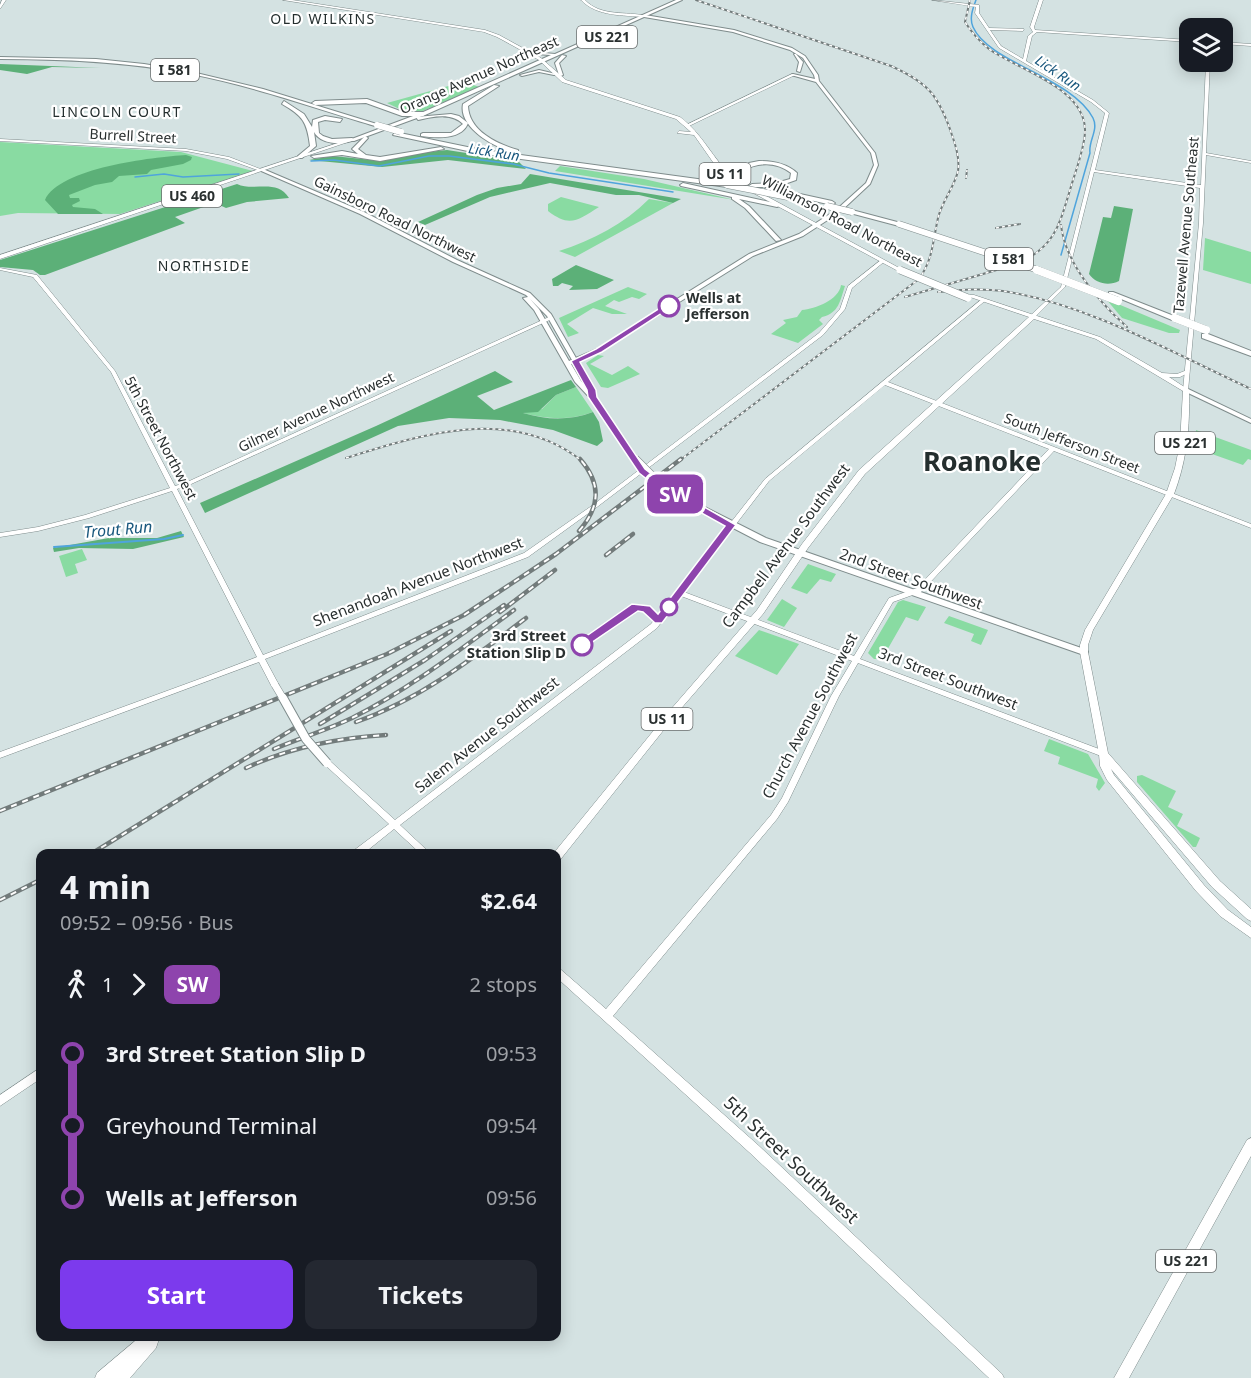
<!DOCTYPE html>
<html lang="en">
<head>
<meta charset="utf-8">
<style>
	body { margin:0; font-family:"Noto Sans",sans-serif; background:#242831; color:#f1f3f6; height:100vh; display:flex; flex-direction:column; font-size:22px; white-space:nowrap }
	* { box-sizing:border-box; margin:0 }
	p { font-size:20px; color:#9ea1a6 }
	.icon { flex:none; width:33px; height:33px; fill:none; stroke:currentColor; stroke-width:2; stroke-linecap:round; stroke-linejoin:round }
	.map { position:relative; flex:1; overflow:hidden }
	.panel { position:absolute; left:36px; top:849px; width:525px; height:492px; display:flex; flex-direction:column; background:#171b24; border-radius:12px; box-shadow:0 3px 15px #0003 }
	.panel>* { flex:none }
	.badge { padding:0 12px; border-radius:9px; font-size:21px; line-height:39px }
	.fabs { position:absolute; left:1179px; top:18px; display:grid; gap:12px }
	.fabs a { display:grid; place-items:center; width:54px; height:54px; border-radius:12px; background:#171b24; box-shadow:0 3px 15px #0003; font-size:30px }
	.map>.badge { position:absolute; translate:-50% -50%; box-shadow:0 0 0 3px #fff }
	.legs { display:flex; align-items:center; gap:9px; height:66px; padding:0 24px; font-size:20px }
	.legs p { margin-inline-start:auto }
	.headline { display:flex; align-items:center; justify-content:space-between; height:102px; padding:0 24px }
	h1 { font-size:33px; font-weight:700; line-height:45px }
	.cta { display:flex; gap:12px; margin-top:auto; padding:12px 24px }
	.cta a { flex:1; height:69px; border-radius:12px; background:#7c3aed; color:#fff; font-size:24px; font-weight:700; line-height:69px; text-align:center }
	.cta a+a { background:#242831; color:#f1f3f6 }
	ul { padding:0 24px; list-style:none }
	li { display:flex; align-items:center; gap:21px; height:72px; font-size:22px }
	li i { display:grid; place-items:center; width:9px; height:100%; margin:0 8px; background:currentColor }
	li i::after { content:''; width:15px; height:15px; margin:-8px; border:4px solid; border-radius:50%; background:#171b24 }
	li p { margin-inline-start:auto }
	li:first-child i { background:linear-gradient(#0000 50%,currentColor 0) }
	li:last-child i { background:linear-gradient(currentColor 50%,#0000 0) }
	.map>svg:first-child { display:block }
	.green { fill:#89dba2 }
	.forest { fill:#5cb078 }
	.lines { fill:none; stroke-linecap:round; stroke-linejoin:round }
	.stream-far1 { stroke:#4fa4dc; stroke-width:1.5 }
	.stream { stroke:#4fa4dc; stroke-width:2 }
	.tertiary-casing { stroke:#7f8c8c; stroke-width:1 }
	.secondary-casing { stroke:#7f8c8c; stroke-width:2 }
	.primary-casing { stroke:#7f8c8c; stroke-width:1 }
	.trunk-casing { stroke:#7f8c8c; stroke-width:2 }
	.motorway-casing { stroke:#7f8c8c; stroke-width:2 }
	.tertiary { fill:#fff; fill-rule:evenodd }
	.secondary { fill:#fff; fill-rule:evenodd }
	.primary { fill:#fff; fill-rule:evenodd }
	.trunk { fill:#fff; fill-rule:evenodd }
	.motorway { fill:#fff; fill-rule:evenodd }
	.rail-far1-casing { stroke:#727b7b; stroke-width:2 }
	.rail-casing { stroke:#727b7b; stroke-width:4.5 }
	.rail-far1 { stroke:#fff; stroke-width:1.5; stroke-dasharray:3; stroke-linecap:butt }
	.rail { stroke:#fff; stroke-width:2; stroke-dasharray:6; stroke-linecap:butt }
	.tertiary-bridge-far1-casing { stroke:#7f8c8c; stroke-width:8; stroke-linecap:butt }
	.tertiary-bridge-casing { stroke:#7f8c8c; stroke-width:10; stroke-linecap:butt }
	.secondary-bridge-far1-casing { stroke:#7f8c8c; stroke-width:7; stroke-linecap:butt }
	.secondary-bridge-casing { stroke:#7f8c8c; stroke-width:9; stroke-linecap:butt }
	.primary-bridge-far1-casing { stroke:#7f8c8c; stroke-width:6; stroke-linecap:butt }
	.primary-bridge-casing { stroke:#7f8c8c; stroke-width:8; stroke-linecap:butt }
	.motorway-bridge-far1-casing { stroke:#7f8c8c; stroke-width:7; stroke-linecap:butt }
	.motorway-bridge-casing { stroke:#7f8c8c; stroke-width:8; stroke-linecap:butt }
	.tertiary-bridge-far1 { stroke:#fff; stroke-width:7 }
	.tertiary-bridge { stroke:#fff; stroke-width:8 }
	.secondary-bridge-far1 { stroke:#fff; stroke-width:6 }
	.secondary-bridge { stroke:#fff; stroke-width:8 }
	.primary-bridge-far1 { stroke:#fff; stroke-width:5 }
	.primary-bridge { stroke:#fff; stroke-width:7 }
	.motorway-bridge-far1 { stroke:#fff; stroke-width:6 }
	.motorway-bridge { stroke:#fff; stroke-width:8 }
	.line-1 { fill:#8e44ad; stroke:#fff; stroke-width:1.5 }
	.stop-1-dot { fill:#fff; stroke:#8e44ad; stroke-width:3 }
	.labels { text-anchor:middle; stroke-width:4.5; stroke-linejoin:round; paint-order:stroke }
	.far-neighbourhood-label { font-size:14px; letter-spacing:1.5px; fill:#242e2e; stroke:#fff }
	.shield { fill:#fff; stroke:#6a6e6e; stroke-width:1.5 }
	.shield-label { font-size:14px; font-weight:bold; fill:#2a3030 }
	.far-water-label { font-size:14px; font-style:italic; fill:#18577d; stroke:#fff }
	.far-street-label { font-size:14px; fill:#2a3030; stroke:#fff }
	.far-stop-label { font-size:14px; font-weight:bold; fill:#2a3030; stroke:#fff; text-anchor:start }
	.street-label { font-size:15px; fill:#2a3030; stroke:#fff }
	.stop-label { font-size:15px; font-weight:bold; fill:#2a3030; stroke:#fff; text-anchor:end }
	.water-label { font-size:16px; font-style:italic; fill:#18577d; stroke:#fff }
	.near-street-label { font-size:18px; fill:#2a3030; stroke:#fff }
	.town-label { font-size:27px; font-weight:bold; fill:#242e2e; stroke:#fff }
</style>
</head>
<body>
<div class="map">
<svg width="1251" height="1378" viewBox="0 0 1251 1378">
	<rect width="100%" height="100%" fill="#d4e2e2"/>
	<!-- green -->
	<g class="green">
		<polygon points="463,82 480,87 418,113 410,114 387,103"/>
		<polygon points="0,142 181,152 253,171 120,214 18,213 0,216"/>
		<polygon points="560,166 644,179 735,200 555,171"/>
		<path d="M561 197 599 207C578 220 570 228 548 211V204Z"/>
		<path d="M649 199 673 203 575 257 559 251C593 240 624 224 649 199Z"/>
		<polygon points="1205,238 1251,252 1251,284 1203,270"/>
		<path d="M841 285 845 286C840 301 839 313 822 317L819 320 823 324 798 343 771 334 786 323 783 320 797 317 802 310C815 309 839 300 841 285Z"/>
		<polygon points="628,287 647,294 639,299 632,297 619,302 614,300 605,306 627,314 612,314 593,308 567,324 579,333 568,337 559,318"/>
		<polygon points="1106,299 1180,330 1179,333 1169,333 1122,318"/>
		<polygon points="598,355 604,356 590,364 612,375 628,366 640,374 608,388 601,387 586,363"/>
		<path d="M576 387 593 412C569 421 547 419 522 413L542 409 556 395Z"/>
		<polygon points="1196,430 1251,450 1251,460 1248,459 1243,465 1195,448"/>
		<polygon points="82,549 87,560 75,564 78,573 66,577 59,556"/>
		<polygon points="808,564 836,574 831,582 820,579 807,594 791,588"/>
		<polygon points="782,599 797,608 784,627 767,620"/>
		<polygon points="903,600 926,607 918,621 906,617 882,659 874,659 868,653 898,602"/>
		<polygon points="949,616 988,630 981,645 971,641 974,634 944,623"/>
		<polygon points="759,630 799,644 777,675 735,656"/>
		<polygon points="1049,739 1088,754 1105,783 1099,791 1096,787 1098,779 1058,764 1060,757 1044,751"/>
		<polygon points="1142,775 1176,791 1168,807 1183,814 1177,826 1200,838 1196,847 1193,847 1137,782 1137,776"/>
	</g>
	<!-- forest -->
	<g class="forest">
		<polygon points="0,64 101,68 52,67 27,74 0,70"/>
		<polygon points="447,150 518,161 526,169 448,160 382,167 309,160 333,156 382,161 428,152"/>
		<path d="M186 155 192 157 191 160 183 164 151 170 147 174 119 176 112 182 95 185 69 195 70 198H79L80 201 72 205 73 207 95 209 103 214H58L45 200C59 168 153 157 186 155Z"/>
		<polygon points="530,174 681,199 673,203 639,195 616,195 550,183 490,197 425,225 418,222 477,195 497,188 521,184"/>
		<path d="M237 184C254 192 277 178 289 198L247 202 226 208 215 203 175 217 185 223 45 275H40L33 270 0 267V260Z"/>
		<path d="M1114 206 1133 209 1119 281C1109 286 1096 284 1089 274L1103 217 1111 218Z"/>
		<polygon points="576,265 614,280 597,289 569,290 573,286 562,283 558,286 553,286 552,279"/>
		<path d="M495 371 513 382 477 396 494 410 571 380 576 387 556 395 538 412 523 413C547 420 569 421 593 412L599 422 603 441 597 446 553 430 500 420 449 418 398 426 205 513 200 503 376 426Z"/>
		<polygon points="181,531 184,537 133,549 79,548 54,552 53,548 109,538 157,538"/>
	</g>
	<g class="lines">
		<!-- stream-far1 -->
		<g class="stream-far1">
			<path d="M976 0C973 8 969 18 973 27 989 63 1071 77 1093 118 1099 130 1088 141 1090 153L1061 255"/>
			<polyline points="311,161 334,160 379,166 429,156 449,156 513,164 549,173 673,192"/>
			<polyline points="135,177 164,174 183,177 239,174"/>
		</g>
		<!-- stream -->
		<polyline class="stream" points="54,547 164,539 183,535"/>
		<defs>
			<g id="tertiary">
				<polygon points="2,0 6,0 0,9 0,5"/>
				<path d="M581 0H585C601 17 626 11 647 16L645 17C623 15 597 17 581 0Z"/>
				<polygon points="932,0 979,5 979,13 989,28 1024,29 1023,31 990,30 1001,46 1023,59 1028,36 1033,32 1030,27 1039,0 1043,0 1034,27 1035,30 1190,40 1190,42 1037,32 1032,36 1026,61 1093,100 1109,113 1095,170 1201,185 1206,62 1210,62 1206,153 1251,161 1251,163 1206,155 1203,223 1188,391 1184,391 1183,390 1199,223 1200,188 1094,172 1065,287 1035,317 1031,317 1031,315 1061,287 1105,113 1091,102 999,48 975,13 976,7"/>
				<polygon points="1222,42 1251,44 1251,46 1222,44"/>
				<polygon points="792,74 795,75 689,126 686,125"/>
				<polygon points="0,139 186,149 229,157 263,170 260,171 227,159 186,151 0,141"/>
				<polygon points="881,260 885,261 852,288 845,309 823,335 597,507 528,557 265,659 279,685 278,687 272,687 259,662 0,758 0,752 205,677 257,657 172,491 89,518 38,531 0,537 0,533 38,527 85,515 170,488 111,372 33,277 0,270 0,268 37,275 115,371 175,486 185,483 549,317 554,318 189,485 177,489 263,655 524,553 593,505 819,333 840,309 848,286"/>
				<path d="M982 299 986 300 888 382 1251 524V528L1054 451 921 592 893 602 860 659 1107 752 1108 754 1107 756H1101L858 663 839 696 788 802 777 819 613 1016 758 1145 1002 1374 1004 1378H989L750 1153 556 977V967L559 968 606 1009 771 815 782 798 831 696 852 661 681 596 657 628 400 825 431 854H421L394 829 363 854H352L353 851 389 824 323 763 324 761H330L395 820 651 624 765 479ZM885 385 1049 449 917 588 889 598 854 656 684 592 769 481Z"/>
				<polygon points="40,1068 40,1079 0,1106 0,1095"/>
			</g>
			<g id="secondary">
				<path d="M645 15 734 30 792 48 805 56 818 75 819 81 875 153 878 165 870 184 840 212 803 236 753 256 601 351 578 361 595 390V397L607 414 606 415H602L590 398 575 382 534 310 523 298 528 297 526 295 453 262 360 214 259 170 263 169 364 212 457 260 530 293 551 314 576 358 597 349 749 254 799 234 836 210 866 183 874 165 871 153 816 82 791 75 793 74 815 79 814 75 803 58 790 50 733 32 644 17ZM530 299 547 316 572 360 569 361 539 309ZM574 363 589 390 581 381 571 364Z"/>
				<polygon points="794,54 796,54 803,62 800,72 797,71 799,62"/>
				<polygon points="1186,388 1251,419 1251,423 1184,391 1183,390"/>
				<polygon points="685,499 689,499 766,538 1087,650 1088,652 1087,654 1081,654 760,542 685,503"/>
			</g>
			<g id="primary">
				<path d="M283 0H292L485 30 499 35 541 58 566 80 680 117C702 133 713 159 733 178L903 270 898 271 729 180 715 165 694 135 677 133 679 131 691 132 676 119 562 82 539 60 497 37 484 32Z"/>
				<polygon points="350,139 354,140 0,259 0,255"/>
				<path d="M970 295H974L1100 337 1162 373 1177 374 1187 370 1190 372 1180 377H1169L1189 390C1190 426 1187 460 1174 494L1093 630 1088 645V652L1108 753 1220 881 1251 909V921L1247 919 1212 887 1111 769 1114 775 1204 885 1228 910 1251 927V938L1220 916 1196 891 1107 780 1100 766 1099 754 1080 652V645L1085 630 1166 494 1175 468 1180 443 1183 391 1096 339 1034 319 865 474 808 548 763 614 678 712 560 860 556 861V854H553L672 708 757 610 802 544 859 470 1029 317 970 297Z"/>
				<polygon points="1251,1138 1251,1156 1129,1378 1114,1378 1247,1140"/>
				<polygon points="141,1336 160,1336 156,1348 130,1378 95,1378 97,1373"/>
			</g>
			<g id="trunk">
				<polygon points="676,0 682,0 425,115 354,141 349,140 421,113 551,55 535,54 533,52 555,54"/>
				<polygon points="562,55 566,56 559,63 563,75 561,76 559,75 555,63"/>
				<polygon points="539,70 556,74 554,75 539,72 522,76 520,75"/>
			</g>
			<g id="motorway">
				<path d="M0 57 96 59 144 64 192 72 263 89 380 125 375 126C314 108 253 86 191 74 128 62 64 59 0 59Z"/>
				<path d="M494 85 499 86 468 106C469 131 497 144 518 150V152C498 151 458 128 463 104Z"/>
				<polygon points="367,99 403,112 423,112 426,114 423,116 402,116 366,103 315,105 312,103 315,101"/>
				<path d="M284 101 304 114 312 127 313 120 325 116 342 119 340 122 325 120 318 122 319 133 323 136 332 139 352 138 355 140C342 145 321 145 314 132L316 146 302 158H298V156L310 146C307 122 303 116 282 104Z"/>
				<path d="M451 114 459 116 468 123C462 140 437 138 421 136V134L423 133H451L463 124C451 112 433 117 418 120L416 117Z"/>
				<polygon points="395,132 477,149 727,183 730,185 727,187 477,153 393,135"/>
				<polygon points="365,136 368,138 358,149 366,155 380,157 441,147 444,149 380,161 342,155 314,158 311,156 342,151 358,154 352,149"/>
				<path d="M759 161C773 161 786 163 797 173L796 180 776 187H750L749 186 752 184 776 183 790 179 791 173C777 162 757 161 742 172L744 181 739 182 737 170 749 163Z"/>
				<polygon points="683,183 779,204 779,206 777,207 739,199 749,206 781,240 776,241 745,208 732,199 732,197 681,186 680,185"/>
				<polygon points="768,187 832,201 835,203 832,205 766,190 765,189"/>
				<polygon points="852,210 901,223 902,224 899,226 850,213 849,212"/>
				<polygon points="1109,292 1113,292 1179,318 1172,320 1109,294"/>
				<polygon points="1202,334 1208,334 1251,351 1251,356 1202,338"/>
			</g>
		</defs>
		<!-- tertiary casing -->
		<use href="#tertiary" class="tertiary-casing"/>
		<!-- secondary casing -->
		<use href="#secondary" class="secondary-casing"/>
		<!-- primary casing -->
		<use href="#primary" class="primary-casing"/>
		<!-- trunk casing -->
		<use href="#trunk" class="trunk-casing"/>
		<!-- motorway casing -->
		<use href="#motorway" class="motorway-casing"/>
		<!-- tertiary -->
		<use href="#tertiary" class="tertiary"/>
		<!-- secondary -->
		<use href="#secondary" class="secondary"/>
		<!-- primary -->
		<use href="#primary" class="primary"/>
		<!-- trunk -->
		<use href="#trunk" class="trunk"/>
		<!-- motorway -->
		<use href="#motorway" class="motorway"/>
		<defs>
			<g id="rail-far1">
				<polyline points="966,178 967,170"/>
				<path d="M1061 225C1065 263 1099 302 1127 327"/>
				<polyline points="996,228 1020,224"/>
				<path d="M938 292C960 290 981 288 1003 291 1088 304 1173 353 1251 389"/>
				<path d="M905 297 1020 263C1055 245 1059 226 1070 190 1075 172 1084 151 1085 132 1087 88 1018 70 989 49 979 41 972 33 965 22L970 0"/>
				<path d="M346 458C422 434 511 405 582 461"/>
				<path d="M679 461 919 279C933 260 933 240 938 218 942 201 954 188 958 171 960 159 956 146 952 135 939 96 929 83 891 66L696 0"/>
			</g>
			<g id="rail">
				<path d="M579 531C600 507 602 484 580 459"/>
				<polyline points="606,555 633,534"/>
				<polyline points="500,612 555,570"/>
				<path d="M356 722C420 699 472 659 526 618"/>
				<polyline points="320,724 425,660 504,605"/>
				<path d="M274 749C300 738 327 730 352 718 410 689 462 648 514 610"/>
				<path d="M246 768C291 747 336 738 386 735"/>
				<polyline points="0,811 387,654 464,615 556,554 681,459"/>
				<polyline points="91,854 451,631"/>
				<polyline points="0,900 40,880"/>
			</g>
		</defs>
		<!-- rail-far1 casing -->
		<use href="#rail-far1" class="rail-far1-casing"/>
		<!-- rail casing -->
		<use href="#rail" class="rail-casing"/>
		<!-- rail-far1 -->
		<use href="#rail-far1" class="rail-far1"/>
		<!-- rail -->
		<use href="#rail" class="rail"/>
		<defs>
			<polyline id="tertiary-bridge-far1" points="275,685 284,700"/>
			<polyline id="tertiary-bridge" points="283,698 306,739 327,763"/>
			<polyline id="secondary-bridge-far1" points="604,414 636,461"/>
			<polyline id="secondary-bridge" points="635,459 658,482 687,501"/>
			<polyline id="primary-bridge-far1" points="900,270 903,271"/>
			<polyline id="primary-bridge" points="900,270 968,298"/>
			<g id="motorway-bridge-far1">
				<polyline points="377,125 401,132"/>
				<polyline points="727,185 788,197"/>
				<polyline points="827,206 852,212"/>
				<polyline points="899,224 1041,271"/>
			</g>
			<g id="motorway-bridge">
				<polyline points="1037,270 1118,301"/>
				<polyline points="1175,318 1206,330"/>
			</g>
		</defs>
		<!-- tertiary-bridge-far1 casing -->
		<use href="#tertiary-bridge-far1" class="tertiary-bridge-far1-casing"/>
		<!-- tertiary-bridge casing -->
		<use href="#tertiary-bridge" class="tertiary-bridge-casing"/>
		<!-- secondary-bridge-far1 casing -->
		<use href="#secondary-bridge-far1" class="secondary-bridge-far1-casing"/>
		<!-- secondary-bridge casing -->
		<use href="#secondary-bridge" class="secondary-bridge-casing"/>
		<!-- primary-bridge-far1 casing -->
		<use href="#primary-bridge-far1" class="primary-bridge-far1-casing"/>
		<!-- primary-bridge casing -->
		<use href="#primary-bridge" class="primary-bridge-casing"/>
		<!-- motorway-bridge-far1 casing -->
		<use href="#motorway-bridge-far1" class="motorway-bridge-far1-casing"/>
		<!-- motorway-bridge casing -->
		<use href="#motorway-bridge" class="motorway-bridge-casing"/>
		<!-- tertiary-bridge-far1 -->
		<use href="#tertiary-bridge-far1" class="tertiary-bridge-far1"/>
		<!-- tertiary-bridge -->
		<use href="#tertiary-bridge" class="tertiary-bridge"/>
		<!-- secondary-bridge-far1 -->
		<use href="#secondary-bridge-far1" class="secondary-bridge-far1"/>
		<!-- secondary-bridge -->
		<use href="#secondary-bridge" class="secondary-bridge"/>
		<!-- primary-bridge-far1 -->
		<use href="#primary-bridge-far1" class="primary-bridge-far1"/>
		<!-- primary-bridge -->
		<use href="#primary-bridge" class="primary-bridge"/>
		<!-- motorway-bridge-far1 -->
		<use href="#motorway-bridge-far1" class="motorway-bridge-far1"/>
		<!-- motorway-bridge -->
		<use href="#motorway-bridge" class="motorway-bridge"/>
	</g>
	<!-- line-1 -->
	<polygon class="line-1" points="666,304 673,306 602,352 580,362 596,390 597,397 645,469 669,487 736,525 662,623 655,623 643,612 638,611 582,649 576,645 578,642 632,604 650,606 658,614 725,526 662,491 639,473 588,397 587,390 571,361 596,349"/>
	<!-- markers -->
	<g class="stop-1-dot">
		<circle cx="669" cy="306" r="10"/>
		<circle cx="669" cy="607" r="8"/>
		<circle cx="582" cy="645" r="10"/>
	</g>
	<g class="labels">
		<!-- far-neighbourhood labels -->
		<g class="far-neighbourhood-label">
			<text x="323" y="24">OLD WILKINS</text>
			<text x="117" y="117">LINCOLN COURT</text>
			<text x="204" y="271">NORTHSIDE</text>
		</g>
		<!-- shield labels -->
		<g class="shield">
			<rect x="577" y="26" width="60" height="22" rx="4.5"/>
			<rect x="151" y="59" width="48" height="22" rx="4.5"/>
			<rect x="699.5" y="163" width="51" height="22" rx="4.5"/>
			<rect x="162" y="185" width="60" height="22" rx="4.5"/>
			<rect x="985" y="248" width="48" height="22" rx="4.5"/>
			<rect x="1155" y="432" width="60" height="22" rx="4.5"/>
			<rect x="641.5" y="708" width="51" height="22" rx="4.5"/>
			<rect x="1156" y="1250" width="60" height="22" rx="4.5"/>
		</g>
		<g class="shield-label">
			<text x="607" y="42">US 221</text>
			<text x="175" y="75">I 581</text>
			<text x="725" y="179">US 11</text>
			<text x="192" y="201">US 460</text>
			<text x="1009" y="264">I 581</text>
			<text x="1185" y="448">US 221</text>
			<text x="667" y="724">US 11</text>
			<text x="1186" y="1266">US 221</text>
		</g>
		<!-- far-water labels -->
		<g class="far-water-label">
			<text transform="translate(1058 73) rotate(34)" y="5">Lick Run</text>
			<text transform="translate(494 152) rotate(9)" y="5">Lick Run</text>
		</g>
		<!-- far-street labels -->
		<g class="far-street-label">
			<text transform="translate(479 75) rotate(-24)" y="5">Orange Avenue Northeast</text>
			<text transform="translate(133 136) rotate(3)" y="5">Burrell Street</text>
			<text transform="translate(395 219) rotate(26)" y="5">Gainsboro Road Northwest</text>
			<text transform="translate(842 221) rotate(28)" y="5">Williamson Road Northeast</text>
			<text transform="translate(1186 225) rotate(-85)" y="5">Tazewell Avenue Southeast</text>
			<text transform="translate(316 412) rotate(-25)" y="5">Gilmer Avenue Northwest</text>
			<text transform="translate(161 438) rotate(62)" y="5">5th Street Northwest</text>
			<text transform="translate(1072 443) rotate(21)" y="5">South Jefferson Street</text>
		</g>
		<!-- far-stop labels -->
		<g class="far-stop-label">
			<text x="686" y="303">Wells at<tspan x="686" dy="16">Jefferson</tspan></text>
		</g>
		<!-- street labels -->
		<g class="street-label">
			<text transform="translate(786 546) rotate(-53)" y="5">Campbell Avenue Southwest</text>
			<text transform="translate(911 579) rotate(20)" y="5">2nd Street Southwest</text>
			<text transform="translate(418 582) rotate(-21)" y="5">Shenandoah Avenue Northwest</text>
			<text transform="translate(948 679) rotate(21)" y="5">3rd Street Southwest</text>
			<text transform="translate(810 716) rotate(-62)" y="5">Church Avenue Southwest</text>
			<text transform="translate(487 735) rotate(-38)" y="5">Salem Avenue Southwest</text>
		</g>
		<!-- stop labels -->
		<g class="stop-label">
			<text x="566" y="641">3rd Street<tspan x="566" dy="17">Station Slip D</tspan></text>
		</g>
		<!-- water labels -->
		<g class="water-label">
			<text transform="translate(118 529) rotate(-5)" y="6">Trout Run</text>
		</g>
		<!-- near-street labels -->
		<g class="near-street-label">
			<text transform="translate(791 1160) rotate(43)" y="6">5th Street Southwest</text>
		</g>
		<!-- town labels -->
		<g class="town-label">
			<text x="982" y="471">Roanoke</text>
		</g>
	</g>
</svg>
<div class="fabs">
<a><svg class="icon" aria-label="layers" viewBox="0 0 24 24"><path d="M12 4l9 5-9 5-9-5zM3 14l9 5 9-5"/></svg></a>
</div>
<b class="badge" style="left:675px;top:494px;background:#8e44ad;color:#fff">SW</b>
<section class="panel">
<div class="headline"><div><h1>4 min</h1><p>09:52 – 09:56 · Bus</p></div><b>$2.64</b></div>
<div class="legs"><svg class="icon" aria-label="walk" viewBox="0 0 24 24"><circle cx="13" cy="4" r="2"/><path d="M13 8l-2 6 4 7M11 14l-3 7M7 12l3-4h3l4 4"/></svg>1<svg class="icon" aria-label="forward" viewBox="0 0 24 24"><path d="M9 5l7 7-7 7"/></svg><b class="badge" style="background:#8e44ad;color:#fff">SW</b><p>2 stops</p></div>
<ul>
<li><i style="color:#8e44ad"></i><b>3rd Street Station Slip D</b><p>09:53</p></li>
<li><i style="color:#8e44ad"></i><span>Greyhound Terminal</span><p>09:54</p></li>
<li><i style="color:#8e44ad"></i><b>Wells at Jefferson</b><p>09:56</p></li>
</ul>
<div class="cta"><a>Start</a><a>Tickets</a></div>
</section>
</div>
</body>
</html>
